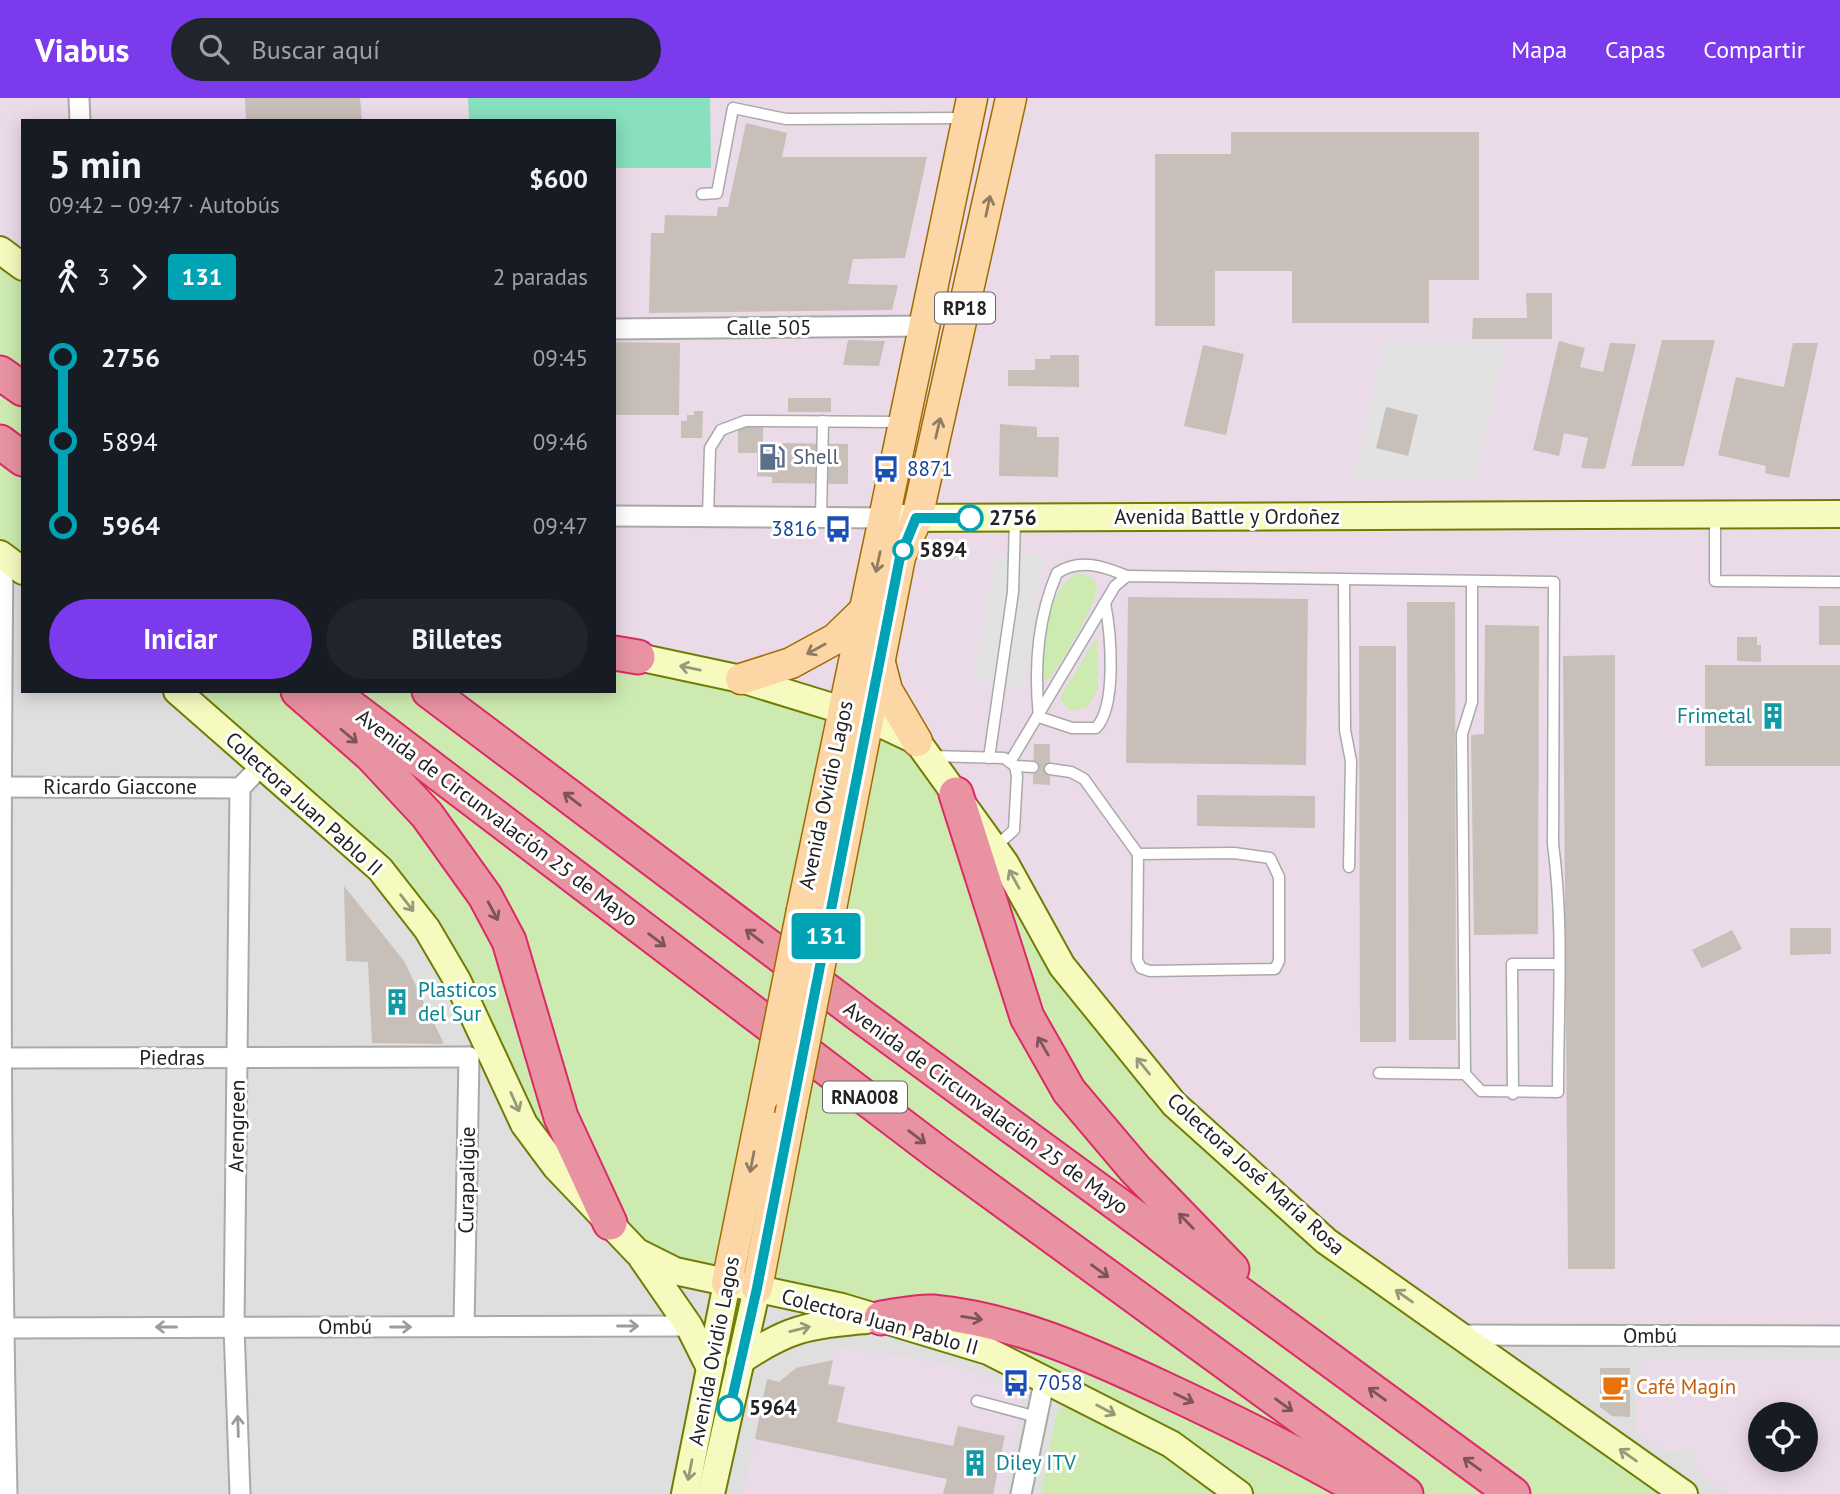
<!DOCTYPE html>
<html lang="es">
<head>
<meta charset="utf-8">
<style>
	body { margin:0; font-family:"PT Sans",sans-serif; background:#20242c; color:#f1f3f6; height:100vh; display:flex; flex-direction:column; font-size:26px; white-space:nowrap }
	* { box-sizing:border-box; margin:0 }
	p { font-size:23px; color:#9ea1a6 }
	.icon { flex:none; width:38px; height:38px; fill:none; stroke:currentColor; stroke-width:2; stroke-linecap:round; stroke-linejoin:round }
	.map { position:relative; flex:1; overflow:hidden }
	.details { position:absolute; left:21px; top:21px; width:595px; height:574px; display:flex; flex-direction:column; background:#171b24; border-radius:0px; box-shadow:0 4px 18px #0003 }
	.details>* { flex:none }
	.badge { padding:0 14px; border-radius:5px; font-size:24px; line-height:46px }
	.controls { position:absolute; left:1748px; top:1304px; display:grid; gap:14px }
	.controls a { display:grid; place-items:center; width:70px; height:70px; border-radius:50%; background:#171b24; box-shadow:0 4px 18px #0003; font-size:35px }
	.map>.badge { position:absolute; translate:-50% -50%; box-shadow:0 0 0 4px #fff }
	.legs { display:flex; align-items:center; gap:10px; height:77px; padding:0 28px; font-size:23px }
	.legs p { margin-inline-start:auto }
	.headline { display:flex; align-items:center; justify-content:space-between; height:119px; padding:0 28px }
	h1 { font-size:38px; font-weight:600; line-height:52px }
	.action { display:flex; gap:14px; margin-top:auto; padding:14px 28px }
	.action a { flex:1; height:80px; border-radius:42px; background:#7c3aed; color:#fff; font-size:28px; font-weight:600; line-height:80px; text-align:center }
	.action a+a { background:#20242c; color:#f1f3f6 }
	ul { padding:0 28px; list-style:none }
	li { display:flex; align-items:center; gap:24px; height:84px; font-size:26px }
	li i { display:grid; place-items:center; width:10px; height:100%; margin:0 9px; background:currentColor }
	li i::after { content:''; width:18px; height:18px; margin:-9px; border:5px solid; border-radius:50%; background:#171b24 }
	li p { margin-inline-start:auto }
	li:first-child i { background:linear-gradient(#0000 50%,currentColor 0) }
	li:last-child i { background:linear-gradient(currentColor 50%,#0000 0) }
	header { display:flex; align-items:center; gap:42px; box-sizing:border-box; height:98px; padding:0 35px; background:#7c3aed; color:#fff }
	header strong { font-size:33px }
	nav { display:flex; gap:38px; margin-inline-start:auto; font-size:24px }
	.search { width:490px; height:63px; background:#20242c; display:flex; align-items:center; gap:18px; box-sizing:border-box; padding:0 24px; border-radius:38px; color:#9ea1a6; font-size:26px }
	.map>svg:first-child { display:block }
	.residential { fill:#e0dfdf; fill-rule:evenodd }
	.industrial { fill:#ebdbe8; fill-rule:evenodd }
	.grass { fill:#cdebb0 }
	.pitch { fill:#88e0be }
	.parking { fill:#e2e2e2 }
	.building { fill:#c7bfb8 }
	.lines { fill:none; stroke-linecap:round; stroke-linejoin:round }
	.lane-casing { stroke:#a9a9a9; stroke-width:13 }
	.street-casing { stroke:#a9a9a9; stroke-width:23 }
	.secondary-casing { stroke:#707d05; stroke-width:30 }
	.primary-casing { stroke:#a06b00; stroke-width:33 }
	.highway-casing { stroke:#dc2a67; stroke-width:37 }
	.lane { stroke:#fff; stroke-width:10 }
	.street { stroke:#fff; stroke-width:19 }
	.secondary { stroke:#f7fabf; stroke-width:26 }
	.primary { stroke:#fcd6a4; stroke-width:30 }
	.highway { stroke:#e892a2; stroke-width:33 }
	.primary-bridge-casing { stroke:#a06b00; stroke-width:33; stroke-linecap:butt }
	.primary-bridge { stroke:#fcd6a4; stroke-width:30 }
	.oneway { stroke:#8f7c63 }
	.oneway2 { stroke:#979978 }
	.oneway3 { stroke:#7b545c }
	.oneway4 { stroke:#9c9c9c }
	.line-1-casing { stroke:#fff; stroke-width:16 }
	.line-1 { stroke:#00a3b4; stroke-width:10 }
	.stop-1-dot { fill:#fff; stroke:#00a3b4; stroke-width:3.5 }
	.labels { text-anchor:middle; stroke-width:6; stroke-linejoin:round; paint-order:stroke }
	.shield { fill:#fff; stroke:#646464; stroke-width:2 }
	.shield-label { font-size:19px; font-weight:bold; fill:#222 }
	.street-label { font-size:21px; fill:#222; stroke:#fff }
	.service-label { font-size:21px; fill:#4e5e75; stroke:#fff; text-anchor:start }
	.transit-label { font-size:21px; fill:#164399; stroke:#fff; text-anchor:start }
	.stop-label { font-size:21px; font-weight:bold; fill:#222; stroke:#fff; text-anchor:start }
	.culture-label { font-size:21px; fill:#0d838f; stroke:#fff; text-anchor:start }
	.food-label { font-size:21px; fill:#c56008; stroke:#fff; text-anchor:start }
</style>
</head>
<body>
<header>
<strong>Viabus</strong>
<div class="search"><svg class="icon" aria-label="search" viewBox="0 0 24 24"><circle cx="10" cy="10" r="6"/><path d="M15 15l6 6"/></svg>Buscar aquí</div>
<nav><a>Mapa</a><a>Capas</a><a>Compartir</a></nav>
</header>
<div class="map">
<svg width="1840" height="1396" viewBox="0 0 1840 1396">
	<rect width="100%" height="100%" fill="#f2efe9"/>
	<!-- residential -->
	<path class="residential" d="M0 0H1840V1396H0ZM23 23H614V593H23ZM1760 1316H1806V1362H1760Z"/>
	<!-- industrial -->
	<g class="industrial">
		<polygon points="0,0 1840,0 1840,1238 1460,1237 614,549 614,23 23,23 23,169 0,152"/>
		<polygon points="835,1250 921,1261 969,1272 1015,1293 1023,1303 1004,1396 743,1396 767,1281 779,1284 796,1270 832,1262"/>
		<path d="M1642 1261 1840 1262V1396H1729L1697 1371 1694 1352 1663 1353 1635 1333V1276L1642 1275ZM1760 1316H1806V1362H1760Z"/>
	</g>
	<!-- grass -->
	<g class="grass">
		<polygon points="0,152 23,169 23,473 0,456"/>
		<path d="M1078 475 1093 480C1096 485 1098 489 1096 496 1091 512 1059 573 1046 583L1042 577C1043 547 1048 487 1078 475Z"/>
		<polygon points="1097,539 1098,591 1088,609 1071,613 1061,603 1061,597"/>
		<polygon points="614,549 917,643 1174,1006 1327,1143 1684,1396 1239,1396 1045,1280 675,1173 556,1069 427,831 177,593 614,593"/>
		<polygon points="1075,1306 1159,1353 1218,1396 1041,1396 1056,1317 1062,1308"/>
	</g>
	<!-- pitch -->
	<polygon class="pitch" points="468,0 710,0 711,70 614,70 614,23 469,23"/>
	<!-- parking -->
	<g class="parking">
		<polygon points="1384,244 1507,244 1476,382 1353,381"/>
		<polygon points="996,457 1043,458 1024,591 972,581"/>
	</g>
	<!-- building -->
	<g class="building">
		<polygon points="245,0 360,0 362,23 246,23"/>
		<polygon points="746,25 787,35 782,59 927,59 905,160 853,161 848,186 898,187 892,212 649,215 651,135 664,135 665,117 717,118 718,109 728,109"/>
		<polygon points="1231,34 1479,34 1479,182 1429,182 1429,225 1292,225 1292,173 1215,173 1215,228 1155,228 1155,56 1231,56"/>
		<polygon points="1526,195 1552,195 1552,241 1472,241 1473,220 1527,220"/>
		<polygon points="848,242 885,243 879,268 843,267"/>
		<polygon points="1662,242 1715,242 1684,368 1631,368"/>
		<polygon points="1559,243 1585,250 1580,269 1603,274 1610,245 1636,246 1605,371 1581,370 1588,340 1564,335 1559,358 1533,352"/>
		<polygon points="614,244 680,245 679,317 614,317"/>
		<polygon points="1793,245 1818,245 1789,380 1765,375 1766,368 1718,357 1736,279 1784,289"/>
		<polygon points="1203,247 1244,256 1226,337 1184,328"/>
		<polygon points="1050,257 1079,257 1079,289 1008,288 1008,272 1035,272 1035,261 1050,261"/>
		<rect x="788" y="300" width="43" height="14"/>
		<polygon points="1386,309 1418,317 1408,358 1376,350"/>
		<polygon points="694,313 703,313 702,340 681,340 681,323 687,323 687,317 694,317"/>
		<polygon points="738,319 763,319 763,348 772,348 772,345 848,346 848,386 772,385 772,379 757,378 757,355 738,355"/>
		<polygon points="1000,326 1037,329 1037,339 1059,339 1058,379 999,378"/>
		<polygon points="1128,499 1308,501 1306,667 1126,665"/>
		<polygon points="1407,504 1455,504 1456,942 1409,942"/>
		<rect x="1819" y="508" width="21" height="39"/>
		<polygon points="1485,527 1539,528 1538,836 1474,837 1471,637 1484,636"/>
		<polygon points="1737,539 1757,539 1757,547 1761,547 1761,564 1737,563"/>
		<polygon points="1359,548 1396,548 1396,944 1360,944"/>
		<polygon points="1615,557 1615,1171 1568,1171 1563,558"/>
		<rect x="1705" y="567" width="135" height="101"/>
		<polygon points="1034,646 1050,646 1050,687 1033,686"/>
		<polygon points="1197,697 1315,698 1315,730 1197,728"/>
		<polygon points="344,788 404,863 444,946 372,945 368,864 346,863"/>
		<polygon points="1790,830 1831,830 1831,856 1790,857"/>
		<polygon points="1732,832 1742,851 1702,870 1692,852"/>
		<polygon points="833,1262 828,1286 845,1289 837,1324 953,1348 958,1328 1005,1338 993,1396 943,1396 947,1381 755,1341 767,1281 779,1284 796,1270"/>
		<polygon points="1600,1270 1630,1270 1630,1319 1612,1318 1600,1309"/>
	</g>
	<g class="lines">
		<defs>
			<g id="lane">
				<polyline points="702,96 717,95 733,10 786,21 966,20"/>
				<polyline points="1715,417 1715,483 1840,484"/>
				<polyline points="708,418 710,350 721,332 745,323 900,324"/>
				<polyline points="821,419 823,323"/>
				<polyline points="1344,483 1345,632 1351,663 1349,769"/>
				<path d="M1105 505C1111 536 1117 608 1096 630H1072L1039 619C1034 570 1037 521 1057 475 1080 460 1103 468 1127 478"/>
				<polyline points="932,658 1004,660 1015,668 1033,669"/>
				<polyline points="989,660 1013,494 1015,421"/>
				<path d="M1010 664 1115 488 1127 478 1554 484 1553 746C1564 827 1558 912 1558 994L1481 993 1465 976 1379 975"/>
				<polyline points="1050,671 1071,674 1084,681 1138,756 1137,862 1141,870 1150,873 1275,871 1279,863 1279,779 1270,760 1234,755 1138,756"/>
				<polyline points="995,749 1014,732 1017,678 1015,668"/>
				<polyline points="1465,976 1462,636 1472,604 1472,484"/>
				<polyline points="1513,996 1512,866 1559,866"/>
				<polyline points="977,1303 1037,1319"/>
			</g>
			<g id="street">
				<polyline points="79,0 80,23"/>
				<polyline points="614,231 924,228"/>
				<polyline points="614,418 887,420"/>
				<path d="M3 458C0 771 0 1084 7 1396"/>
				<polyline points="0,689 240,690"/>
				<polyline points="0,960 469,959"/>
				<polyline points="464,1228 469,959"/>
				<polyline points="0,1230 689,1228"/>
				<polyline points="1460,1237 1840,1238"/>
				<polyline points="240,1396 234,1229 240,690 261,668"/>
				<polyline points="1021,1396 1045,1280"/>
			</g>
			<g id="secondary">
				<polyline points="0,152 23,169"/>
				<polyline points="897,420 1840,416"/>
				<polyline points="0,456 23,473"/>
				<polyline points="622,553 638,559 741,581 868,620 917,643 1005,765 1062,868 1174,1006 1326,1143 1684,1396"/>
				<polyline points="177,593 380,771 427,831 457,882 524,1026 556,1069 637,1154 675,1173 842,1209 988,1253 1171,1346 1239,1396"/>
				<polyline points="642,1160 689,1228 710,1270"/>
				<path d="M740 1263C790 1229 807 1228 866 1222"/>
				<polyline points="685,1396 727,1185"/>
				<polyline points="711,1396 757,1190"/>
			</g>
			<g id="primary">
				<polyline points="880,565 887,592 917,643"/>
				<polyline points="741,581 791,565 835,541 868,509"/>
				<polyline points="802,812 972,0"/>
				<polyline points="826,836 900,459 917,420 1011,0"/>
				<polyline points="727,1185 765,997"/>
				<polyline points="757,1190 790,1018"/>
			</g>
			<g id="highway">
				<polyline points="0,275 23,291"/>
				<polyline points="0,344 23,361"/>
				<polyline points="614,555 638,559"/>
				<polyline points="298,593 371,657 427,717 485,798 509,843 561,1019 610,1125"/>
				<polyline points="330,593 938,1055 1406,1396"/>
				<polyline points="429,593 861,918 1513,1396"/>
				<polyline points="956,696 1027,919 1069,993 1135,1071 1232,1171"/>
				<path d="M881 1220C897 1218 917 1213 933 1214 1015 1222 1087 1255 1160 1289 1231 1322 1301 1357 1369 1396"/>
			</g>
		</defs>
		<!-- lane casing -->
		<use href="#lane" class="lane-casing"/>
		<!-- street casing -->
		<use href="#street" class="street-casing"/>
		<!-- secondary casing -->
		<use href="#secondary" class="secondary-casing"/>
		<!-- primary casing -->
		<use href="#primary" class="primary-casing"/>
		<!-- highway casing -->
		<use href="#highway" class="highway-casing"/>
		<!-- lane -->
		<use href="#lane" class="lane"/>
		<!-- street -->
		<use href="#street" class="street"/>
		<!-- secondary -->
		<use href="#secondary" class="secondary"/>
		<!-- primary -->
		<use href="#primary" class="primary"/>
		<!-- highway -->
		<use href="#highway" class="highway"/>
		<defs>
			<g id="primary-bridge">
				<polyline points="765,997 802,812"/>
				<polyline points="790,1018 826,836"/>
			</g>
		</defs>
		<!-- primary-bridge casing -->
		<use href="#primary-bridge" class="primary-bridge-casing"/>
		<!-- primary-bridge -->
		<use href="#primary-bridge" class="primary-bridge"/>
	</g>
	<!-- one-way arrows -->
	<defs><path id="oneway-shaft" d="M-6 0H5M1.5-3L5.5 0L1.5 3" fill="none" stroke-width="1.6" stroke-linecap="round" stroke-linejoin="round" transform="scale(1.75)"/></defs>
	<g class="oneway">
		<use href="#oneway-shaft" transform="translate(988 108) rotate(-78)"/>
		<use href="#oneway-shaft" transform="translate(938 330) rotate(-77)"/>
		<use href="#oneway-shaft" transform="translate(878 464) rotate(102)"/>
		<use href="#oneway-shaft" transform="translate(816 551) rotate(151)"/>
		<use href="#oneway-shaft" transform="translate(752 1064) rotate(101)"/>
	</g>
	<g class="oneway2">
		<use href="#oneway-shaft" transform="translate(690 570) rotate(-168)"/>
		<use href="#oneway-shaft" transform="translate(1014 781) rotate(-119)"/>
		<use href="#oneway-shaft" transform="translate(407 805) rotate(52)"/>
		<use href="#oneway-shaft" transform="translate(1143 968) rotate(-129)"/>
		<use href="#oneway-shaft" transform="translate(515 1004) rotate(66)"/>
		<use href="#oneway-shaft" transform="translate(1404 1198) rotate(-145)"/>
		<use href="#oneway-shaft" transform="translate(800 1231) rotate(-14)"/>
		<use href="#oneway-shaft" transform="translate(1106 1312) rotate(28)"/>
		<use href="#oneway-shaft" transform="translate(1628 1357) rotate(-145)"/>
		<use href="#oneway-shaft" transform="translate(690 1372) rotate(101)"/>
	</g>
	<g class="oneway3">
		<use href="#oneway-shaft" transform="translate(349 638) rotate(40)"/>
		<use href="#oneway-shaft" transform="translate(572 701) rotate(-143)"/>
		<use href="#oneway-shaft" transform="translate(493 813) rotate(62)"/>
		<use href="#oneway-shaft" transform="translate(754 838) rotate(-143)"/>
		<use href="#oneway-shaft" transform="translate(657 842) rotate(37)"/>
		<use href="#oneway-shaft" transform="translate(1043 948) rotate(-120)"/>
		<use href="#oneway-shaft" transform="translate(917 1039) rotate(37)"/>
		<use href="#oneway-shaft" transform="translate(1186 1123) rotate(-134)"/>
		<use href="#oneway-shaft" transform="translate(1100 1173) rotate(36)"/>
		<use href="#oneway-shaft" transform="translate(972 1220) rotate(9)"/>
		<use href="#oneway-shaft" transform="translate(1377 1296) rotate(-144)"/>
		<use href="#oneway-shaft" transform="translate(1184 1300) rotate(26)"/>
		<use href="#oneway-shaft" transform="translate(1284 1307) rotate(36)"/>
		<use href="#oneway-shaft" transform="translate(1472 1366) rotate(-144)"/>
	</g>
	<g class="oneway4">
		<use href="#oneway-shaft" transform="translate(628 1228)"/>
		<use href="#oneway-shaft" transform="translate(166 1229) rotate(180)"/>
		<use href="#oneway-shaft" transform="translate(401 1229)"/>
		<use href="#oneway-shaft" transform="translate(238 1328) rotate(-92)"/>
	</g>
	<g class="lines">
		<defs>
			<polyline id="line-1" points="730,1310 757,1190 900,459 916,420 970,420"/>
		</defs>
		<!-- line-1 casing -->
		<use href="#line-1" class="line-1-casing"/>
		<!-- line-1 -->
		<use href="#line-1" class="line-1"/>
	</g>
	<!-- icons -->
	<defs>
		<symbol id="fuel-bare" viewBox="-9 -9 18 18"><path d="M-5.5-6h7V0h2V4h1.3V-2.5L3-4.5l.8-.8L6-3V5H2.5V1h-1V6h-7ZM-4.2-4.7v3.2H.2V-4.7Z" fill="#5c6f8a" stroke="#fff" stroke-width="2.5" paint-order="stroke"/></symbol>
		<symbol id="bus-bare" viewBox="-9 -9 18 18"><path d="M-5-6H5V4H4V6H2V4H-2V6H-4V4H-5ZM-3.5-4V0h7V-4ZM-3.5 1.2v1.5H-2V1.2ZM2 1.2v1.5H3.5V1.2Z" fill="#1a4fb4" stroke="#fff" stroke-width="2.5" paint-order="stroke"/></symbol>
		<symbol id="building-bare" viewBox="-9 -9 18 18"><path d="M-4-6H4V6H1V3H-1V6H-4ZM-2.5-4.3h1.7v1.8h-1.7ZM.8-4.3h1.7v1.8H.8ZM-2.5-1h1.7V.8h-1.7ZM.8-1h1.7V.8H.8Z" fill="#0f9aa8" stroke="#fff" stroke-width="2.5" paint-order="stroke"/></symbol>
		<symbol id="cafe-bare" viewBox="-9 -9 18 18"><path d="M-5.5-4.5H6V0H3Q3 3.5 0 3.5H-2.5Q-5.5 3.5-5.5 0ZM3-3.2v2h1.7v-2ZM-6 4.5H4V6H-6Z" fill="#e8710a" stroke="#fff" stroke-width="2.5" paint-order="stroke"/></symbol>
	</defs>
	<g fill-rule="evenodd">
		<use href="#fuel-bare" x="753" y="340" width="38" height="38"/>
		<use href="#bus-bare" x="867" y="352" width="38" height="38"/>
		<use href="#bus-bare" x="819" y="412" width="38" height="38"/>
		<use href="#building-bare" x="1754" y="599" width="38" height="38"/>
		<use href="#building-bare" x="378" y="885" width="38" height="38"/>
		<use href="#bus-bare" x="997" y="1266" width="38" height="38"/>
		<use href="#cafe-bare" x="1596" y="1270" width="38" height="38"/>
		<use href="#building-bare" x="956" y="1346" width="38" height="38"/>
	</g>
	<!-- markers -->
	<g class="stop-1-dot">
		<circle cx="970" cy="420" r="12"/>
		<circle cx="903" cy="452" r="9"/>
		<circle cx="730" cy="1310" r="12"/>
	</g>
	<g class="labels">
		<!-- shield labels -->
		<g class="shield">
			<rect x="935" y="194.5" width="60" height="31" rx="5"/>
			<rect x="823" y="983.5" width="84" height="31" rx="5"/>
		</g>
		<g class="shield-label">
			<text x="965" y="217">RP18</text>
			<text x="865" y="1006">RNA008</text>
		</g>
		<!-- street labels -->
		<g class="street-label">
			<text x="769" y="237">Calle 505</text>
			<text x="1227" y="426">Avenida Battle y Ordoñez</text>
			<text x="120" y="696">Ricardo Giaccone</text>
			<text transform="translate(826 697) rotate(-78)" y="7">Avenida Ovidio Lagos</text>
			<text transform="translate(304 706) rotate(42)" y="7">Colectora Juan Pablo II</text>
			<text transform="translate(497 720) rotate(37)" y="7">Avenida de Circunvalación 25 de Mayo</text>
			<text x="172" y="967">Piedras</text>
			<text transform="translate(986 1010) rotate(36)" y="7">Avenida de Circunvalación 25 de Mayo</text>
			<text transform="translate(237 1028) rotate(-89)" y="7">Arengreen</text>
			<text transform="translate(1256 1076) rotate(42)" y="7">Colectora José María Rosa</text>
			<text transform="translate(467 1082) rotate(-89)" y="7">Curapaligüe</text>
			<text transform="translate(880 1224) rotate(15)" y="7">Colectora Juan Pablo II</text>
			<text x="345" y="1236">Ombú</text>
			<text x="1650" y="1245">Ombú</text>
			<text transform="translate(714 1253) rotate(-79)" y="7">Avenida Ovidio Lagos</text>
		</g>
		<!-- service labels -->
		<g class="service-label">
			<text x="793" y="366">Shell</text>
		</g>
		<!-- transit labels -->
		<g class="transit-label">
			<text x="907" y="378">8871</text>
			<text x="817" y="438" text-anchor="end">3816</text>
			<text x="1037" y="1292">7058</text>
		</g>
		<!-- stop labels -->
		<g class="stop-label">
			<text x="989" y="427">2756</text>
			<text x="919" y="459">5894</text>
			<text x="749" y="1317">5964</text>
		</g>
		<!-- culture labels -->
		<g class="culture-label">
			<text x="1752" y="625" text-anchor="end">Frimetal</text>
			<text x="418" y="899">Plasticos<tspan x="418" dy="24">del Sur</tspan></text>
			<text x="996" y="1372">Diley ITV</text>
		</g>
		<!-- food labels -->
		<g class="food-label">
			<text x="1636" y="1296">Café Magín</text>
		</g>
	</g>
</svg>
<div class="controls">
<a><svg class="icon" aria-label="locate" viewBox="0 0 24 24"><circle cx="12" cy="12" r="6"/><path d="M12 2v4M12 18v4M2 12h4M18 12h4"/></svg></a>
</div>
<b class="badge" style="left:826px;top:838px;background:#00a3b4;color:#fff">131</b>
<section class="details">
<div class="headline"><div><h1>5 min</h1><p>09:42 – 09:47 · Autobús</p></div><b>$600</b></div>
<div class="legs"><svg class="icon" aria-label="walk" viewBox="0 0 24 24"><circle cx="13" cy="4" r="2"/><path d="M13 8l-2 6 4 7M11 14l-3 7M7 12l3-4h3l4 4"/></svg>3<svg class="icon" aria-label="forward" viewBox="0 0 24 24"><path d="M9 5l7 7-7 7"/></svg><b class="badge" style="background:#00a3b4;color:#fff">131</b><p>2 paradas</p></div>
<ul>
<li><i style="color:#00a3b4"></i><b>2756</b><p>09:45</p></li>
<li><i style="color:#00a3b4"></i><span>5894</span><p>09:46</p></li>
<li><i style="color:#00a3b4"></i><b>5964</b><p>09:47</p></li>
</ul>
<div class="action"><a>Iniciar</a><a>Billetes</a></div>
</section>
</div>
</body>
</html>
